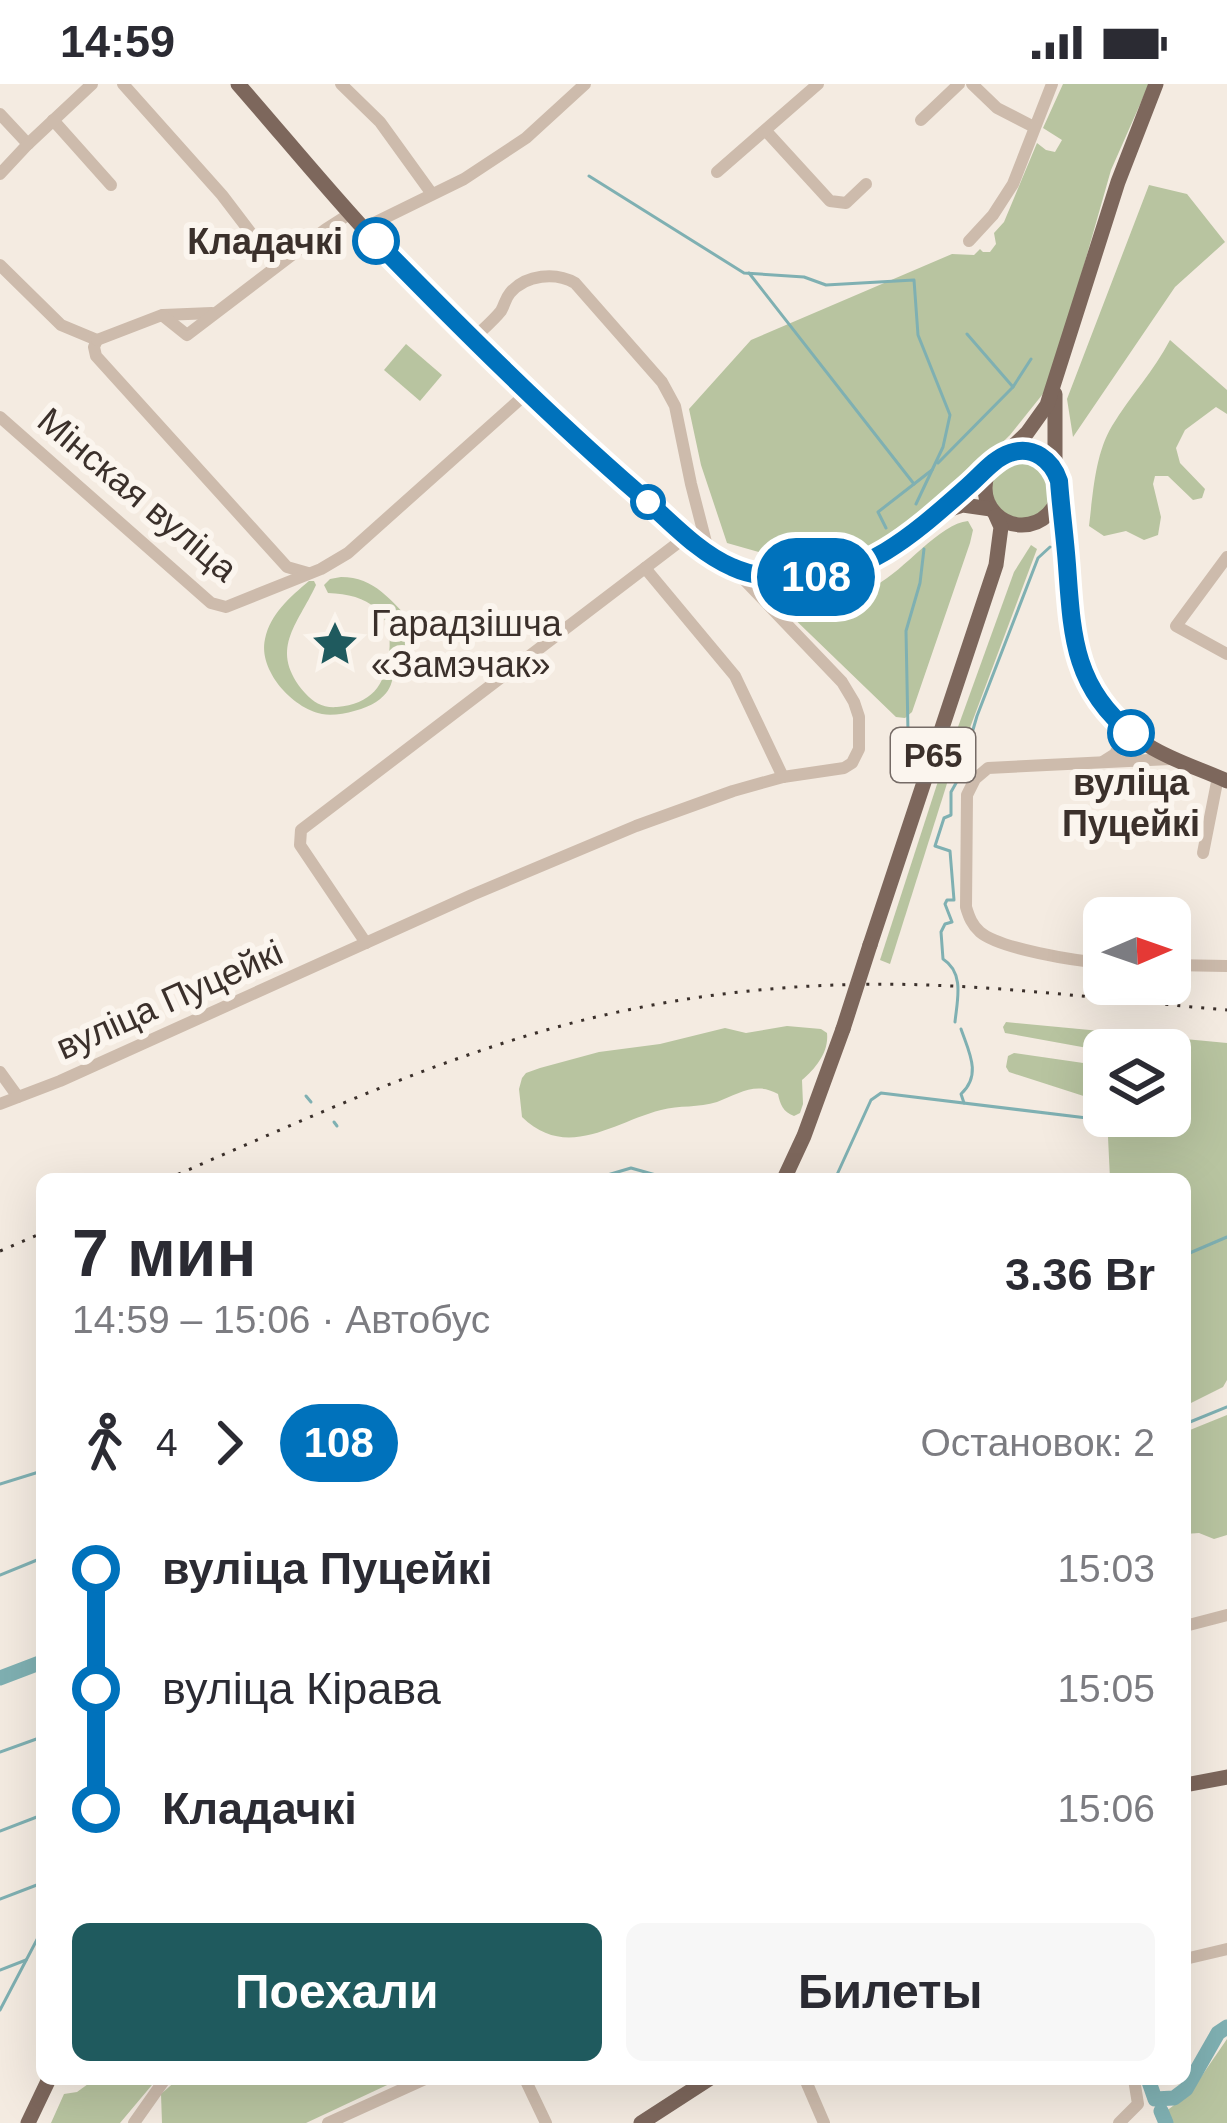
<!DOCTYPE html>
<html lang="ru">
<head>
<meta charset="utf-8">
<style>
	body { margin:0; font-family:Arial,sans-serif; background:#f7f7f7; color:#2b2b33; height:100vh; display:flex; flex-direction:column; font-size:45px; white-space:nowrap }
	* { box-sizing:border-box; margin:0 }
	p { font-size:39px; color:#7c7c81 }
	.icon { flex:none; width:66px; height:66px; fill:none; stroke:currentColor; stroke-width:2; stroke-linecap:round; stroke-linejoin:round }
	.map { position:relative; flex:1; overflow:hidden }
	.sheet { position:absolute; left:36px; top:1089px; width:1155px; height:912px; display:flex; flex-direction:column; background:#fff; border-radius:18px; box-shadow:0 12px 48px #0002 }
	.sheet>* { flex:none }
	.badge { padding:0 24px; border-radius:39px; font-size:42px; line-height:78px }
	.needle { width:78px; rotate:88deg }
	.buttons { position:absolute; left:1083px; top:813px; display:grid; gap:24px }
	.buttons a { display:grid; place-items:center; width:108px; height:108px; border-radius:18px; background:#fff; box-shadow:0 12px 48px #0002; font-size:60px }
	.map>.badge { position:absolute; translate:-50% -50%; box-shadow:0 0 0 6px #fff }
	.legs { display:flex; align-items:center; gap:18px; height:132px; padding:0 36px; font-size:39px }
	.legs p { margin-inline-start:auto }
	.head { display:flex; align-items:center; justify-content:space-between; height:204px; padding:0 36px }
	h1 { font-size:66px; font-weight:800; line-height:90px }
	.action { display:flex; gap:24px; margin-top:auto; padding:24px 36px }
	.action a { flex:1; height:138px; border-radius:18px; background:#1f5a5e; color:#fff; font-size:48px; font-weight:800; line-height:138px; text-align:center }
	.action a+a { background:#f7f7f7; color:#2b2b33 }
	ul { padding:0 36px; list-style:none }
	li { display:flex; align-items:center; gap:42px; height:120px; font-size:45px }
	li i { display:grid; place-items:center; width:18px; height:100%; margin:0 15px; background:currentColor }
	li i::after { content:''; width:30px; height:30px; margin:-15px; border:9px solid; border-radius:50%; background:#fff }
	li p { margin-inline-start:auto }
	li:first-child i { background:linear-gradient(#0000 50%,currentColor 0) }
	li:last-child i { background:linear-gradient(currentColor 50%,#0000 0) }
	.status { display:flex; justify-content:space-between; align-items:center; height:84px; padding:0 60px; background:#fff; direction:ltr }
	.status svg { height:33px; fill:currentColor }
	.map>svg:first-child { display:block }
	.green { fill:#b8c4a0 }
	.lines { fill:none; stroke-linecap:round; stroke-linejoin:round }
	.stream { stroke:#7fb0b2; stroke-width:3 }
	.river { stroke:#7fb0b2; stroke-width:15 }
	.minor { stroke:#cdbbac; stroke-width:12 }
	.major { stroke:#7d675c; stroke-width:15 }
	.rail { stroke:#3b302b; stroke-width:3; stroke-dasharray:3 9; stroke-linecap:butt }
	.major-bridge { stroke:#7d675c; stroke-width:15 }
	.line-1-casing { stroke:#fff; stroke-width:27 }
	.line-1 { stroke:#0072bc; stroke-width:18 }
	.stop-1-dot { fill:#fff; stroke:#0072bc; stroke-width:6 }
	.labels { text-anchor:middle; stroke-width:12; stroke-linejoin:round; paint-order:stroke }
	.shield { fill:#fbf5ee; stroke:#756b66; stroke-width:3 }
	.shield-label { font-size:33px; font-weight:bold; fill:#3b302b }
	.stop-label { font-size:36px; font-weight:bold; fill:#3b302b; stroke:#fbf5ee; text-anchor:end }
	.street-label { font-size:36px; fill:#3b302b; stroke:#fbf5ee }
	.poi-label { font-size:36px; fill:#3b302b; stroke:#fbf5ee; text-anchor:start }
</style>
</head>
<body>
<div class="status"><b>14:59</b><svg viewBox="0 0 49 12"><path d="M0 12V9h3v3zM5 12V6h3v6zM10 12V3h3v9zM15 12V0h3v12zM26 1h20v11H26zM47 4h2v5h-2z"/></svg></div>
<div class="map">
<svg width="1227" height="2039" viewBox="0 0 1227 2039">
	<rect width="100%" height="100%" fill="#f4ebe1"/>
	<!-- green -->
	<g class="green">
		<polygon points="1063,0 1149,0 1111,86 1050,301 1010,351 933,427 876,462 794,478 727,459 701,381 689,325 751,256 952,170 974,171 980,165 983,168 990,168 996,160 994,149 1004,138 1037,59 1046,66 1055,68 1062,56 1043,44"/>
		<polygon points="1149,101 1187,110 1225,158 1175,203 1073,353 1067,315"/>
		<path d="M1170 256 1227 306V330L1216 323 1185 346 1176 364 1180 379 1205 405 1202 414 1193 416 1168 392H1155L1153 400 1161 433 1158 451 1144 456 1126 447 1104 452 1089 442C1093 410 1095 370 1112 342 1130 312 1154 287 1170 256Z"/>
		<polygon points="406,260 442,291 420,317 384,286"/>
		<circle cx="1023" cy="404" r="31"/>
		<path d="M968 437 973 446 970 459 912 628 905 634 896 633 782 523 783 521C814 516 847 517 876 501 904 487 940 439 968 437Z"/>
		<polygon points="1031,461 1037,465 968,649 954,654 1014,488"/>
		<path d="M341 493C375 493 391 517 413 539V558C409 562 403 565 400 570 389 588 399 603 376 618 364 626 337 633 322 630 292 624 258 586 265 555 270 530 290 513 309 497H314L316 501C297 542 268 566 305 609 314 619 323 624 337 623 371 620 385 602 389 570 395 528 368 510 328 509L324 501 330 495Z"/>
		<polygon points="941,688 950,690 890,880 880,876"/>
		<polygon points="1006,938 1227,959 1227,1296 1223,1303 1185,1322 1185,1095 1110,1095 1107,1032 1170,1032 1170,966 1104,967 1005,949 1003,943"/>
		<path d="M787 942 821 945 827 949C829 968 816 984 802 996L803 1020 800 1029 794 1032C783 1028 780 1020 778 1010 756 997 738 1010 717 1018 699 1024 679 1021 661 1026 614 1038 567 1077 522 1033L519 1005 522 994 526 989 540 984 599 968 660 960 725 944 746 949Z"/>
		<polygon points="1014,969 1104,982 1104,1023 1096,1016 1009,988 1006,983 1008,972"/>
		<polygon points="1227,1331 1227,1451 1214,1455 1199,1449 1185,1450 1185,1348"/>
		<polygon points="1227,1955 1227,2039 1165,2039 1161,2031 1190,2009"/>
		<polygon points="95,1995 157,1995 120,2039 51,2039 64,2010 77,2008"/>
		<polygon points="178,1995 400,1995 306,2039 162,2039 161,2010"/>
	</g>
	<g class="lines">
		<!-- stream -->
		<g class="stream">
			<polyline points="589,92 744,189 804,193 826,201 914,196 918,251 950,331 943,363 916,420"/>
			<polyline points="749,189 914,400"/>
			<polyline points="967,250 1013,303 1031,275"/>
			<polyline points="938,379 1013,303"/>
			<polyline points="886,444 878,428 932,386"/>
			<polyline points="908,648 906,547 920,499 924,465"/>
			<polyline points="897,658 901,656"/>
			<polyline points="963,680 977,632 1038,474 1050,463"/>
			<path d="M955 938C957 917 965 889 943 875L941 848 945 840 952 838 945 820 947 816H954L950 767 935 762 944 734 951 731V708L960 692"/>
			<path d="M961 945C969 968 982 991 961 1010L964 1019"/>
			<polyline points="306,1012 311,1018"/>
			<polyline points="334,1038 337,1042"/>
			<polyline points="594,1095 631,1084 670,1095"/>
			<polyline points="835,1095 871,1016 881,1009 1087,1034"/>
			<polyline points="1185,1171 1227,1153"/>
			<polyline points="1185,1340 1227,1323"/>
			<polyline points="0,1400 42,1387"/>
			<polyline points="0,1491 42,1474"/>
			<polyline points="0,1668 42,1653"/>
			<polyline points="0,1747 42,1731"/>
			<polyline points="0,1815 42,1799"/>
			<polyline points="0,1886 26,1876"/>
			<polyline points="0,1926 42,1846"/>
		</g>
		<!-- river -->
		<g class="river">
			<polyline points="0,1594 42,1578"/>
			<polyline points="1148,1995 1155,2015 1174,2014 1186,2005 1218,1949 1227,1943"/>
			<polyline points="1161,2027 1166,2039"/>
		</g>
		<!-- minor -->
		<g class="minor">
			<polyline points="123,0 222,111 276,182"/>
			<polyline points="341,0 380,38 432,110"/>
			<polyline points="972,0 997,24 1034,43"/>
			<polyline points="0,30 28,60"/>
			<polyline points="53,36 111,101"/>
			<polyline points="921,36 959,0"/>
			<polyline points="766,47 830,117 846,119 866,100"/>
			<polyline points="717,88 818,0"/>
			<polyline points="0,90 28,60 92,0"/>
			<polyline points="364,144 464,95 526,54 585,0"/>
			<polyline points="969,157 993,131 1013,100 1052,0"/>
			<polyline points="0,181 61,241 97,256 94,263 96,272 287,483 308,489"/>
			<polyline points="163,231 212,229"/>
			<polyline points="97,256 162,231 187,251 326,145 351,129"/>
			<path d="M472 256C481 247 493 237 501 227 505 220 505 215 510 209 526 190 556 188 575 199L662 298 675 322 691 400 709 470"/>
			<polyline points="0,333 211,519 226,523 321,485 348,469 527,309"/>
			<polyline points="1227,473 1176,542 1227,570"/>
			<polyline points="645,484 735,592 783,693"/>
			<polyline points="1104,677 1115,670 1120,661 1111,635"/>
			<polyline points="1203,769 1218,693"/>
			<polyline points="366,859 300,761 301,746 687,452"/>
			<path d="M1104 879C1076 877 1000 865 980 848 972 841 969 833 966 823L967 711 975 695 988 684 1170 675"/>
			<polyline points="1170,881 1227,882"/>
			<polyline points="0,988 18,1013"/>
			<polyline points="0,1020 60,997 472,811 636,742 733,707 783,693 844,684 852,679 859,665 859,633 854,618 842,598 733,484"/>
			<polyline points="1185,1542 1227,1531"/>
			<polyline points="1185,1875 1227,1865"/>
			<polyline points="525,1995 546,2039"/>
			<polyline points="805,1995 824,2039"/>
			<polyline points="134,2039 165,1995"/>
			<polyline points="328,2039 425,1995"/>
			<polyline points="1119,2039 1138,2020 1134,1995"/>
		</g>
		<!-- major -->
		<g class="major">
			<path d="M238 0C280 48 321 98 364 145 446 232 531 315 620 394 655 424 691 466 735 484 760 495 789 496 816 493 889 487 945 422 997 376"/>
			<polyline points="1055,310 1055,387"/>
			<circle cx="1022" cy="404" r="37"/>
			<polyline points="1002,373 1027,349 1047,321 1118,98 1156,0"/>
			<path d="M1060 408C1063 436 1066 464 1068 493 1074 568 1081 619 1149 662 1173 677 1201 685 1227 697"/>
			<polyline points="945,427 963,421 991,425"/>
			<polyline points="870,861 996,481 1001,443 996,432"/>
			<polyline points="784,1095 804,1052 843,945"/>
			<polyline points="1185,1701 1227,1693"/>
			<polyline points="28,2039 49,1995"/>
			<polyline points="641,2039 709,1995"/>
		</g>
		<!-- rail -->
		<g class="rail">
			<path d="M167 1095C295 1040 423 980 557 943 648 918 743 904 836 901 968 896 1096 915 1227 926"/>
			<polyline points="0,1167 42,1149"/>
		</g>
		<!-- major-bridge -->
		<polyline class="major-bridge" points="843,945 870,861"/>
	</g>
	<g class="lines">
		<defs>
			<path id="line-1" d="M376 157C461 244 547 330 639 410 668 435 697 468 732 483 751 492 774 494 795 494 867 494 916 448 967 403 980 392 994 374 1010 369 1033 361 1052 376 1059 397 1061 425 1065 453 1067 481 1072 549 1073 603 1131 649"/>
		</defs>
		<!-- line-1 casing -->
		<use href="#line-1" class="line-1-casing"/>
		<!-- line-1 -->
		<use href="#line-1" class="line-1"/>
	</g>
	<!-- icons -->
	<defs>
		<symbol id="sight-bare" viewBox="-9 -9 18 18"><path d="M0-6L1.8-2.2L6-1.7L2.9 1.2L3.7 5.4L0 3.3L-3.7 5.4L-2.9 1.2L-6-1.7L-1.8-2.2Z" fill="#1f5a5e" stroke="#fbf5ee" stroke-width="2.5" paint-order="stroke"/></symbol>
	</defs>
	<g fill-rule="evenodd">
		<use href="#sight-bare" x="302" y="527" width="66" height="66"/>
	</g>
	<!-- markers -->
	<g class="stop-1-dot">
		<circle cx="376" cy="157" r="21"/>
		<circle cx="648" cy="418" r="15"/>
		<circle cx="1131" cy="649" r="21"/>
	</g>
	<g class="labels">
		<!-- shield labels -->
		<rect class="shield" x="891" y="644" width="84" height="54" rx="9"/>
		<g class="shield-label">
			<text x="933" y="683">Р65</text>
		</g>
		<!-- stop labels -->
		<g class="stop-label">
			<text x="343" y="170">Кладачкі</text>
			<text x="1131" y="711" text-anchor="middle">вуліца<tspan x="1131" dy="41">Пуцейкі</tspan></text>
		</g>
		<!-- street labels -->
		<g class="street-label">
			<text transform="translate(138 410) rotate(40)" y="13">Мінская вуліца</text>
			<text transform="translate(169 915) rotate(-24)" y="13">вуліца Пуцейкі</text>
		</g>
		<!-- poi labels -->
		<g class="poi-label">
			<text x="371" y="552">Гарадзішча<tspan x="371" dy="41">«Замэчак»</tspan></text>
		</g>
	</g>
</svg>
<div class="buttons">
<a><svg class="needle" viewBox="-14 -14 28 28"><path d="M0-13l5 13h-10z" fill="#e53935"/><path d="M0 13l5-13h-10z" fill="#7c7c81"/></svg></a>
<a><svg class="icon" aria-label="layers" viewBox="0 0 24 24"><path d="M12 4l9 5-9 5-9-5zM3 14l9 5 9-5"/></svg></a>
</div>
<b class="badge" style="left:816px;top:493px;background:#0072bc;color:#fff">108</b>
<section class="sheet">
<div class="head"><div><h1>7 мин</h1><p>14:59 – 15:06 · Автобус</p></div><b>3.36 Br</b></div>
<div class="legs"><svg class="icon" aria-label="walk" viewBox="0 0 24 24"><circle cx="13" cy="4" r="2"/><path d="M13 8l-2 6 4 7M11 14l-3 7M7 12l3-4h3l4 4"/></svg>4<svg class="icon" aria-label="forward" viewBox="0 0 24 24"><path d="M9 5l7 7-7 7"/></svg><b class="badge" style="background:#0072bc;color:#fff">108</b><p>Остановок: 2</p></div>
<ul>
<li><i style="color:#0072bc"></i><b>вуліца Пуцейкі</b><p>15:03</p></li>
<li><i style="color:#0072bc"></i><span>вуліца Кірава</span><p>15:05</p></li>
<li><i style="color:#0072bc"></i><b>Кладачкі</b><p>15:06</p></li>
</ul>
<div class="action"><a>Поехали</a><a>Билеты</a></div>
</section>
</div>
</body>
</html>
